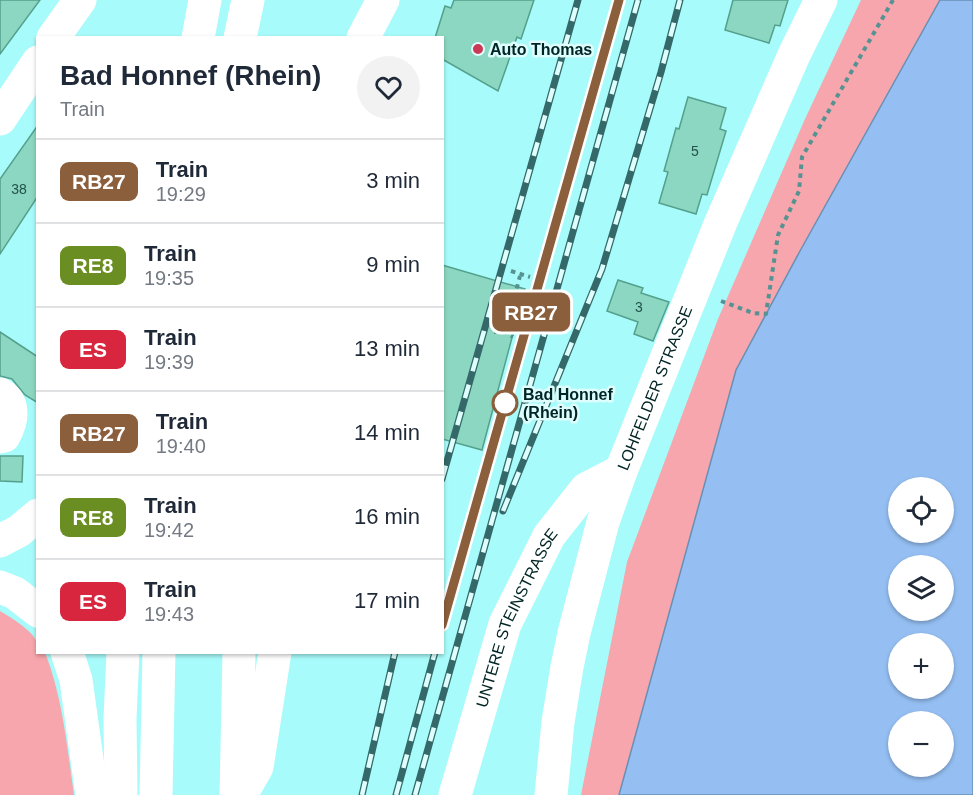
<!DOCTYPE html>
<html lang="en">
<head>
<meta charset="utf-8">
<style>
	body { margin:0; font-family:Helvetica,sans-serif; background:#f2f2f3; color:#1f2937; height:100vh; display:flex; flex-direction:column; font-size:22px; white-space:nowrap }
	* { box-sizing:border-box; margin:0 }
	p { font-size:20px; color:#747a83 }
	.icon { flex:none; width:33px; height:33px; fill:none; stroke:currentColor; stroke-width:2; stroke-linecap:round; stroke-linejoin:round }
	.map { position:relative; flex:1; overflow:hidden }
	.drawer { position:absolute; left:36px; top:36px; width:408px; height:618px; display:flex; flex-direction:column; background:#fff; border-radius:0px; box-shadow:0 2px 4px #0004 }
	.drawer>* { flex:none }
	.badge { padding:0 12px; border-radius:9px; font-size:21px; line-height:39px }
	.fabs { position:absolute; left:888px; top:477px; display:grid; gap:12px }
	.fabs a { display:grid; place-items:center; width:66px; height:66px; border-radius:50%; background:#fff; box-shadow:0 2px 4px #0004; font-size:30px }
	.map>.badge { position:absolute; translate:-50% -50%; box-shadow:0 0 0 3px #fff }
	.round { display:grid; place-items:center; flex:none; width:63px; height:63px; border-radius:32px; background:#f2f2f3 }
	.head { display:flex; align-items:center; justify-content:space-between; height:102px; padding:0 24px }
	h1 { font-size:28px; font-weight:700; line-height:45px }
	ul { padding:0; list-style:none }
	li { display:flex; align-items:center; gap:18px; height:84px; padding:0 24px; border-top:2px solid #e0e1e3 }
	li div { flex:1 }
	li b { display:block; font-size:22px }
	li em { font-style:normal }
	li .badge { min-width:66px; font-weight:700; text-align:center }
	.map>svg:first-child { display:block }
	.green { fill:#f6a6ac }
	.water { fill:#95bff3; stroke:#6890b5; stroke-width:1.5; fill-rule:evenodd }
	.building { fill:#8bd7c1; stroke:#54a08c; stroke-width:1.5 }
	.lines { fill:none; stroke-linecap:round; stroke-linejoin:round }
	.path { stroke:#569292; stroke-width:4; stroke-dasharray:4.5 4.5; stroke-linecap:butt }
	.minor { stroke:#fff; stroke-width:33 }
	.major { stroke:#fff; stroke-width:33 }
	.highway { stroke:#fff; stroke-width:33 }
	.rail-casing { stroke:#356868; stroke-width:7 }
	.rail { stroke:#defefd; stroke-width:4.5; stroke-dasharray:14; stroke-linecap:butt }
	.line-casing { stroke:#fff; stroke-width:14 }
	.line { stroke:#8b5e3c; stroke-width:9 }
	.poi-dot { fill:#ca3a55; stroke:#defefd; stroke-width:2 }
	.stop-dot { fill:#fff; stroke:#8b5e3c; stroke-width:3 }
	.labels { text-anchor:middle; stroke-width:5; stroke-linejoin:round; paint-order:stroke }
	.number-label { font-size:14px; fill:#23514b }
	.poi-label { font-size:16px; font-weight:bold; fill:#002424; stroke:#defefd; text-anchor:start }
	.street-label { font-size:16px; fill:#002424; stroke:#defefd }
	.stop-label { font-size:16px; font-weight:bold; fill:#002424; stroke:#defefd; text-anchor:start }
</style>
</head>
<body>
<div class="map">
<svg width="973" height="795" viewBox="0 0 973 795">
	<rect width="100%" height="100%" fill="#a7fbfa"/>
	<!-- green -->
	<g class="green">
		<polygon points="861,0 940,0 800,251 736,370 619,795 581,795 627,562 718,319 805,119"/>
		<path d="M0 611C10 617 34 631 37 643 38 646 38 649 38 652L44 653 46 655C63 700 67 747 74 795H0Z"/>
	</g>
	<!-- water -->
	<path class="water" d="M940 0H973V795H619L736 370 800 251ZM898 488H944V532H898ZM898 566H944V610H898ZM898 644H944V688H898ZM898 722H944V766H898Z"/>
	<!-- building -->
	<g class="building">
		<polygon points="0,0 40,0 0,54"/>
		<polygon points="454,0 534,0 521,39 517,37 498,91 442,59 442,38 435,38 445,6 451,8"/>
		<polygon points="733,0 788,0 780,26 775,25 769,43 725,30"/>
		<polygon points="688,97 726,108 720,129 726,131 707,195 702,194 696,214 659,203 668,172 664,171 676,128 679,129"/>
		<polygon points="38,125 38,196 0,254 0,179"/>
		<polygon points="442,265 525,289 482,450 442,439"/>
		<polygon points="618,280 643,288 641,293 669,302 653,341 634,334 638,322 607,311"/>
		<polygon points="0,332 38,357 38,403 25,395 12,379 0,376"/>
		<polygon points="0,456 23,456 22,482 0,481"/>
	</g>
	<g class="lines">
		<!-- path -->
		<g class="path">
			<polyline points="511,271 530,277"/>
			<polyline points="721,301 753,313 766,314 778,235 799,191 802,157 893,0"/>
			<polyline points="494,332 505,332 513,337"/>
			<polyline points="505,332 520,276"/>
		</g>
		<!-- minor -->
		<g class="minor">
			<polyline points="53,38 80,0"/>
			<polyline points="0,119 38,62"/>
			<path d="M0 394C16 404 12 422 4 436L0 437"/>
			<polyline points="241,795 257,767 275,652"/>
			<path id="s1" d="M455 795 505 624 549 536 586 489 621 471"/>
			<path id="s2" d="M551 795 558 722 567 667 574 633 603 522 621 471 721 222 794 55 821 0"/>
		</g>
		<!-- major -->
		<g class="major">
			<polyline points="363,38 383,0"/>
			<polyline points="236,795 239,652"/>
		</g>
		<!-- highway -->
		<g class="highway">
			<polyline points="198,38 205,0"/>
			<polyline points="240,38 248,0"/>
			<polyline points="0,541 19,531 38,515"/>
			<polyline points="0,587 15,593 38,611"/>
			<polyline points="67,652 76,680 92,795"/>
			<polyline points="121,795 120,719 123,652"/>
			<polyline points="156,795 159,652"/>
		</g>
		<defs>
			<g id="rail">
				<polyline points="442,479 578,0"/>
				<polyline points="503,511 602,269 661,72 680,0"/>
				<polyline points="442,624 619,0"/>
				<polyline points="362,795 395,652"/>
				<polyline points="396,795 435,652"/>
				<polyline points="415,795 638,0"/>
			</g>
		</defs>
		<!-- rail casing -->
		<use href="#rail" class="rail-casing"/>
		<!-- rail -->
		<use href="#rail" class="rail"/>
	</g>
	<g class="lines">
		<defs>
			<polyline id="line" points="442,625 619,0"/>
		</defs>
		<!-- line casing -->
		<use href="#line" class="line-casing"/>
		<!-- line -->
		<use href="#line" class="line"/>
	</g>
	<!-- markers -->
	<circle class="poi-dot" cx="478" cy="49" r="6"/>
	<circle class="stop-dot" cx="505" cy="403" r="12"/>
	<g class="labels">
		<!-- number labels -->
		<g class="number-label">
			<text x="695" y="156">5</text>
			<text x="19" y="194">38</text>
			<text x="639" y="312">3</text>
		</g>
		<!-- poi labels -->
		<g class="poi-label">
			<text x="490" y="55">Auto Thomas</text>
		</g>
		<!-- street labels -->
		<g class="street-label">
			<text dy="6" stroke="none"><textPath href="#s2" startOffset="422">LOHFELDER STRASSE</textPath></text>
			<text dy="6" stroke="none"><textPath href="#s1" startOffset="188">UNTERE STEINSTRASSE</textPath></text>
		</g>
		<!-- stop labels -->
		<g class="stop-label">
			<text x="523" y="400">Bad Honnef<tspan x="523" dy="18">(Rhein)</tspan></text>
		</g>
	</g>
</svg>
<div class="fabs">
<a><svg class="icon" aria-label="locate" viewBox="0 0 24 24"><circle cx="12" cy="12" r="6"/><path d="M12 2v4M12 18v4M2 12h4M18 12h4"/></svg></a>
<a><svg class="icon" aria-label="layers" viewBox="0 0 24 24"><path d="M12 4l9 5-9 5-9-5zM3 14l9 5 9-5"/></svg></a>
<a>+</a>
<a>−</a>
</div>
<b class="badge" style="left:531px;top:312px;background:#8b5e3c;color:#fff">RB27</b>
<section class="drawer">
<div class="head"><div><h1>Bad Honnef (Rhein)</h1><p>Train</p></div><a class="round"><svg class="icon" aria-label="heart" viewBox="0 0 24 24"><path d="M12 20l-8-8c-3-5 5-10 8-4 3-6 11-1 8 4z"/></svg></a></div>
<ul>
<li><span class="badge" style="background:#8b5e3c;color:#fff">RB27</span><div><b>Train</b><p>19:29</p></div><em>3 min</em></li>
<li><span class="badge" style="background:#6b8e23;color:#fff">RE8</span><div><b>Train</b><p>19:35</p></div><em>9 min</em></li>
<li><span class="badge" style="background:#d7263d;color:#fff">ES</span><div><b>Train</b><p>19:39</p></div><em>13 min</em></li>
<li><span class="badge" style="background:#8b5e3c;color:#fff">RB27</span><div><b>Train</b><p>19:40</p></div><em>14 min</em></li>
<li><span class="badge" style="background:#6b8e23;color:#fff">RE8</span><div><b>Train</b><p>19:42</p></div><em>16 min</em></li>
<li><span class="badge" style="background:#d7263d;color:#fff">ES</span><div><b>Train</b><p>19:43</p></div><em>17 min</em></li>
</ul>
</section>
</div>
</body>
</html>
